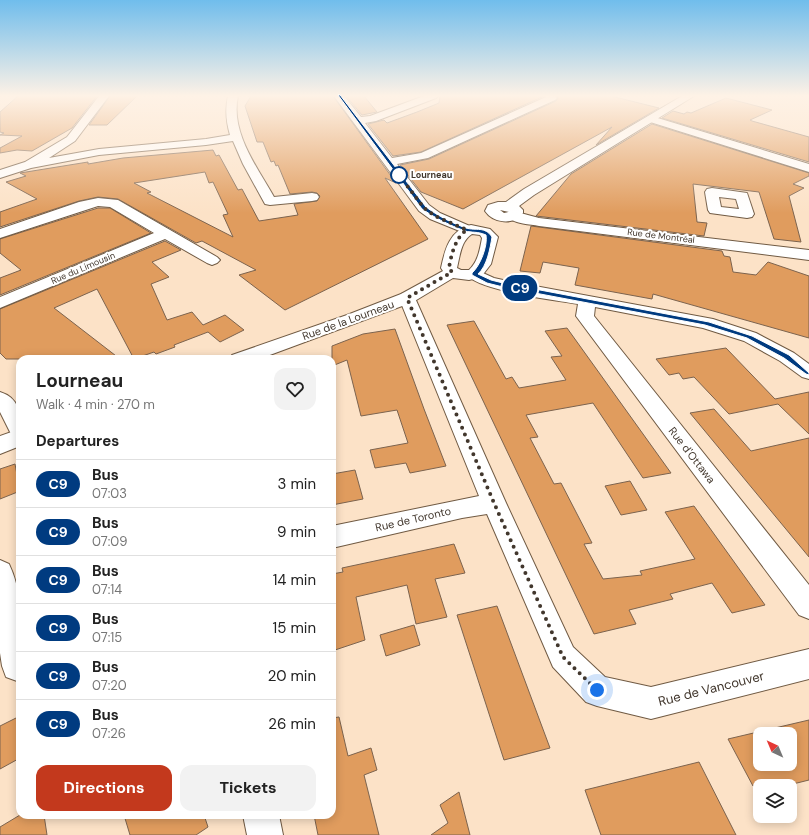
<!DOCTYPE html>
<html lang="en">
<head>
<meta charset="utf-8">
<style>
	body { margin:0; font-family:"DM Sans",sans-serif; background:#f2f2f2; color:#222; height:100vh; display:flex; flex-direction:column; font-size:15px; white-space:nowrap }
	* { box-sizing:border-box; margin:0 }
	p { font-size:13px; color:#767676 }
	.icon { flex:none; width:22px; height:22px; fill:none; stroke:currentColor; stroke-width:2; stroke-linecap:round; stroke-linejoin:round }
	.map { position:relative; flex:1; overflow:hidden }
	.panel { position:absolute; left:16px; top:355px; width:320px; height:464px; display:flex; flex-direction:column; background:#fff; border-radius:12px; box-shadow:0 2px 10px #0003 }
	.panel>* { flex:none }
	.badge { padding:0 8px; border-radius:13px; font-size:14px; line-height:26px }
	.needle { width:26px; rotate:316deg }
	.fabs { position:absolute; left:753px; top:727px; display:grid; gap:8px }
	.fabs a { display:grid; place-items:center; width:44px; height:44px; border-radius:8px; background:#fff; box-shadow:0 2px 10px #0003; font-size:20px }
	.you { position:absolute; width:20px; height:20px; margin:-10px; border:3px solid #fff; border-radius:50%; background:#1a73e8; box-shadow:0 0 0 6px #1a73e833 }
	.map>.badge { position:absolute; translate:-50% -50%; box-shadow:0 0 0 2px #fff }
	h2 { padding:0 20px; font-size:15px; line-height:36px }
	.round { display:grid; place-items:center; flex:none; width:42px; height:42px; border-radius:12px; background:#f2f2f2 }
	.overview { display:flex; align-items:center; justify-content:space-between; height:68px; padding:0 20px }
	h1 { font-size:19px; font-weight:700; line-height:30px }
	.primary-button { display:flex; gap:8px; margin-top:auto; padding:8px 20px }
	.primary-button a { flex:1; height:46px; border-radius:12px; background:#c3391d; color:#fff; font-size:16px; font-weight:700; line-height:46px; text-align:center }
	.primary-button a+a { background:#f2f2f2; color:#222 }
	ul { padding:0; list-style:none }
	li { display:flex; align-items:center; gap:12px; height:48px; padding:0 20px; border-top:1px solid #e0e0e0 }
	li div { flex:1 }
	li b { display:block; font-size:15px }
	li em { font-style:normal }
	li .badge { min-width:44px; font-weight:700; text-align:center }
	.map>svg:first-child { display:block }
	.building { fill:#e09c5e; stroke:#7c634e; fill-rule:evenodd }
	.lines { fill:none; stroke-linecap:round; stroke-linejoin:round }
	.street-casing { stroke:#705a43; stroke-width:2 }
	.secondary-casing { stroke:#705a43; stroke-width:2 }
	.street { fill:#fff; fill-rule:evenodd }
	.secondary { fill:#fff; fill-rule:evenodd }
	.line { fill:#003b80; stroke:#fff }
	.walk { stroke:#42372d; stroke-width:4; stroke-dasharray:0 7.2 }
	.stop-dot { fill:#fff; stroke:#003b80; stroke-width:2 }
	.labels { text-anchor:middle; stroke-width:4; stroke-linejoin:round; paint-order:stroke }
	.far-stop-label { font-size:9px; font-weight:bold; fill:#42372d; stroke:#fff; text-anchor:start }
	.far-street-label { font-size:9px; fill:#42372d; stroke:#fff }
	.street-label { font-size:11px; fill:#42372d; stroke:#fff }
	.near-street-label { font-size:13px; fill:#42372d; stroke:#fff }
</style>
</head>
<body>
<div class="map">
<svg width="809" height="835" viewBox="0 0 809 835">
	<rect width="100%" height="100%" fill="#fce2c7"/>
	<!-- building -->
	<g class="building">
		<polygon points="18,96 97,96 72,128 32,151 17,150 0,153 0,148 22,136 0,135 4,133 0,132 0,112"/>
		<polygon points="110,96 137,96 107,125 89,125"/>
		<path d="M251 96H333L396 183 385 178 428 239 285 310 239 275 256 270 202 241 196 243 118 199 98 197 79 201 0 227V212L37 199 6 182 26 176 20 173 88 162V164L123 158 213 150 216 156 219 155 238 190 242 189 259 221 298 215 294 204 317 201 320 196 317 193 312 192 290 194 278 165 276 166 274 161 271 162 263 142H257L245 106ZM205 172 209 183 213 182 228 214 223 215 233 237 147 193 151 192 134 183Z"/>
		<polygon points="346,96 364,96 377,112 362,115"/>
		<polygon points="440,96 544,96 421,152 393,156 368,124 384,120 387,123 417,112 439,103"/>
		<polygon points="557,96 611,96 659,108 596,145 612,127 463,209 421,192 400,165 429,159 556,101 558,98"/>
		<polygon points="726,98 772,110 750,120 752,121 809,137 809,162 662,118 673,111 684,114 687,112 691,113"/>
		<polygon points="652,124 809,173 809,176 793,184 804,188 789,196 801,242 774,239 759,192 693,184 697,222 707,223 704,236 536,216 571,174"/>
		<polygon points="98,208 110,208 151,233 0,295 0,278 21,270 0,253 0,239"/>
		<polygon points="531,226 722,251 724,256 730,257 733,272 756,275 768,262 809,276 809,338 653,294 652,299 575,285 579,268 543,262 540,273 520,271"/>
		<polygon points="165,241 181,250 152,262 169,277 151,284 167,320 192,312 203,325 225,315 244,330 220,342 208,332 174,345 175,347 156,354 154,352 134,359 97,289 54,308 120,359 6,359 0,353 0,309"/>
		<polygon points="474,321 506,379 512,377 519,388 566,380 551,357 562,356 545,331 567,328 671,473 643,478 593,403 526,415 538,437 530,438 554,484 561,483 592,543 584,544 603,579 642,575 640,571 695,559 665,512 694,506 765,605 732,613 712,583 670,594 673,599 629,610 636,624 594,634 447,325"/>
		<polygon points="395,329 424,409 446,466 410,473 406,463 375,468 370,450 408,443 397,410 361,416 347,360 332,366 332,346 363,334"/>
		<polygon points="726,348 775,399 809,392 809,434 778,404 729,414 694,377 683,379 679,373 669,375 656,359"/>
		<polygon points="714,409 751,451 809,438 809,557 690,413"/>
		<polygon points="15,464 20,491 0,499 0,469"/>
		<polygon points="355,470 363,499 332,505 332,474"/>
		<polygon points="630,481 647,510 621,515 605,486"/>
		<polygon points="454,544 465,573 435,579 447,617 416,624 407,585 356,597 365,640 332,651 332,574 343,572 342,568"/>
		<polygon points="497,606 550,748 504,760 457,615"/>
		<polygon points="414,625 420,645 386,656 380,635"/>
		<polygon points="20,716 20,758 0,769 0,726"/>
		<polygon points="339,717 348,756 371,748 377,770 364,775 379,835 318,835 314,815 332,815 332,718"/>
		<path d="M809 720V780L785 786H753L728 739ZM760 734H790V764H760Z"/>
		<polygon points="699,762 736,835 601,835 585,790"/>
		<polygon points="459,792 470,835 431,835 448,823 440,805"/>
		<polygon points="20,815 44,815 47,835 0,835 0,827"/>
		<polygon points="124,815 204,815 208,827 196,835 130,835"/>
	</g>
	<g class="lines">
		<defs>
			<g id="street">
				<path d="M99 96H109L75 141 49 158 99 149 206 139 230 135C226 121 225 110 228 96H238C230 132 257 167 274 197L312 193 317 194 319 197 317 200 312 201 270 205 265 204 243 164 233 141 206 145 99 155 31 168 0 178V170L25 162 67 137Z"/>
				<polygon points="334,96 344,96 361,117 370,116 424,96 438,96 436,98 376,121 365,123 392,158 421,153 546,97 545,96 555,96 557,98 555,100 428,158 397,164 429,205 440,213 472,227 474,230 472,233 467,234 430,219 419,211"/>
				<polygon points="651,116 809,164 809,172 647,121 646,119 647,117"/>
				<path d="M712 188 747 193 754 214 752 217 747 218 710 213 708 210 705 192 707 189ZM719 197 736 199 739 209 721 207Z"/>
				<polygon points="98,198 118,200 217,257 220,260 217,263 212,265 207,263 165,239 0,308 0,297 154,233 110,207 98,206 0,238 0,229 79,202"/>
				<path d="M513 211 539 218 809 250V260L539 226C529 224 512 224 506 215L508 212Z"/>
				<path d="M474 269 494 278 503 280 713 319 756 333 794 353 809 364V379L802 377 780 361 744 341 703 328 595 307 594 316 809 585V619L799 615 579 320 576 316 578 304C556 300 478 291 466 274L468 271Z"/>
				<polygon points="407,293 413,294 415,298 506,503 573,647 605,677 651,687 809,649 809,679 651,719 597,706 586,702 553,667 487,514 462,518 332,548 332,526 479,496 399,298 401,294"/>
				<path d="M0 392C23 399 20 419 20 439L12 436 0 412Z"/>
				<path d="M0 560 9 564C26 599 20 642 20 680L17 681 6 677 2 666 0 653Z"/>
				<polygon points="243,815 279,815 283,835 247,835"/>
			</g>
			<g id="secondary">
				<path d="M682 96H694L534 195 519 206 523 210V213C514 226 493 223 485 211L488 205 498 202H506L524 189ZM500 210 509 212 504 213Z"/>
				<path d="M471 225 490 229 498 237 491 264 481 277 469 280 453 278 413 302 259 359H229L232 355 347 315 401 294 443 271 441 268C445 249 450 230 471 225ZM472 234 480 235 482 238C480 249 478 262 469 270H461L457 268C460 255 461 241 472 234Z"/>
				<polygon points="20,429 20,446 0,454 0,436"/>
			</g>
		</defs>
		<!-- street casing -->
		<use href="#street" class="street-casing"/>
		<!-- secondary casing -->
		<use href="#secondary" class="secondary-casing"/>
		<!-- street -->
		<use href="#street" class="street"/>
		<!-- secondary -->
		<use href="#secondary" class="secondary"/>
	</g>
	<!-- sky -->
	<linearGradient id="sky" x2="0" y2="1"><stop stop-color="#70bdec"/><stop offset="0.45" stop-color="#fef2e6"/><stop offset="1" stop-color="#fef2e6" stop-opacity="0"/></linearGradient>
	<rect width="809" height="213" fill="url(#sky)"/>
	<!-- line -->
	<path class="line" d="M338 95H340L426 207C438 216 452 223 466 228 476 231 485 226 492 237 490 249 487 266 478 274L491 280 503 283 709 322 752 336 789 355 809 373V375L806 374 784 358 747 338 705 325 503 287 487 283 472 275V273C480 266 488 246 486 235 477 231 472 233 465 231 449 225 435 218 422 209Z"/>
	<g class="lines">
		<!-- walk -->
		<path class="walk" d="M399 175 424 208 435 216 467 230C456 236 451 255 449 268L452 272 407 298 494 503 563 657 597 690"/>
	</g>
	<!-- markers -->
	<circle class="stop-dot" cx="399" cy="175" r="8"/>
	<g class="labels">
		<!-- far-stop labels -->
		<g class="far-stop-label">
			<text x="411" y="178">Lourneau</text>
		</g>
		<!-- far-street labels -->
		<g class="far-street-label">
			<text transform="translate(661 236) rotate(7)" y="3">Rue de Montréal</text>
			<text transform="translate(83 268) rotate(-23)" y="3">Rue du Limousin</text>
		</g>
		<!-- street labels -->
		<g class="street-label">
			<text transform="translate(348 320) rotate(-20)" y="4">Rue de la Lourneau</text>
			<text transform="translate(692 455) rotate(52)" y="4">Rue d'Ottawa</text>
			<text transform="translate(413 519) rotate(-13)" y="4">Rue de Toronto</text>
		</g>
		<!-- near-street labels -->
		<g class="near-street-label">
			<text transform="translate(711 688) rotate(-14)" y="5">Rue de Vancouver</text>
		</g>
	</g>
</svg>
<div class="fabs">
<a><svg class="needle" viewBox="-14 -14 28 28"><path d="M0-13l5 13h-10z" fill="#e53935"/><path d="M0 13l5-13h-10z" fill="#767676"/></svg></a>
<a><svg class="icon" aria-label="layers" viewBox="0 0 24 24"><path d="M12 4l9 5-9 5-9-5zM3 14l9 5 9-5"/></svg></a>
</div>
<div class="you" style="left:597px;top:690px"></div>
<b class="badge" style="left:520px;top:288px;background:#003b80;color:#fff">C9</b>
<section class="panel">
<div class="overview"><div><h1>Lourneau</h1><p>Walk · 4 min · 270 m</p></div><a class="round"><svg class="icon" aria-label="heart" viewBox="0 0 24 24"><path d="M12 20l-8-8c-3-5 5-10 8-4 3-6 11-1 8 4z"/></svg></a></div>
<h2>Departures</h2>
<ul>
<li><span class="badge" style="background:#003b80;color:#fff">C9</span><div><b>Bus</b><p>07:03</p></div><em>3 min</em></li>
<li><span class="badge" style="background:#003b80;color:#fff">C9</span><div><b>Bus</b><p>07:09</p></div><em>9 min</em></li>
<li><span class="badge" style="background:#003b80;color:#fff">C9</span><div><b>Bus</b><p>07:14</p></div><em>14 min</em></li>
<li><span class="badge" style="background:#003b80;color:#fff">C9</span><div><b>Bus</b><p>07:15</p></div><em>15 min</em></li>
<li><span class="badge" style="background:#003b80;color:#fff">C9</span><div><b>Bus</b><p>07:20</p></div><em>20 min</em></li>
<li><span class="badge" style="background:#003b80;color:#fff">C9</span><div><b>Bus</b><p>07:26</p></div><em>26 min</em></li>
</ul>
<div class="primary-button"><a>Directions</a><a>Tickets</a></div>
</section>
</div>
</body>
</html>
